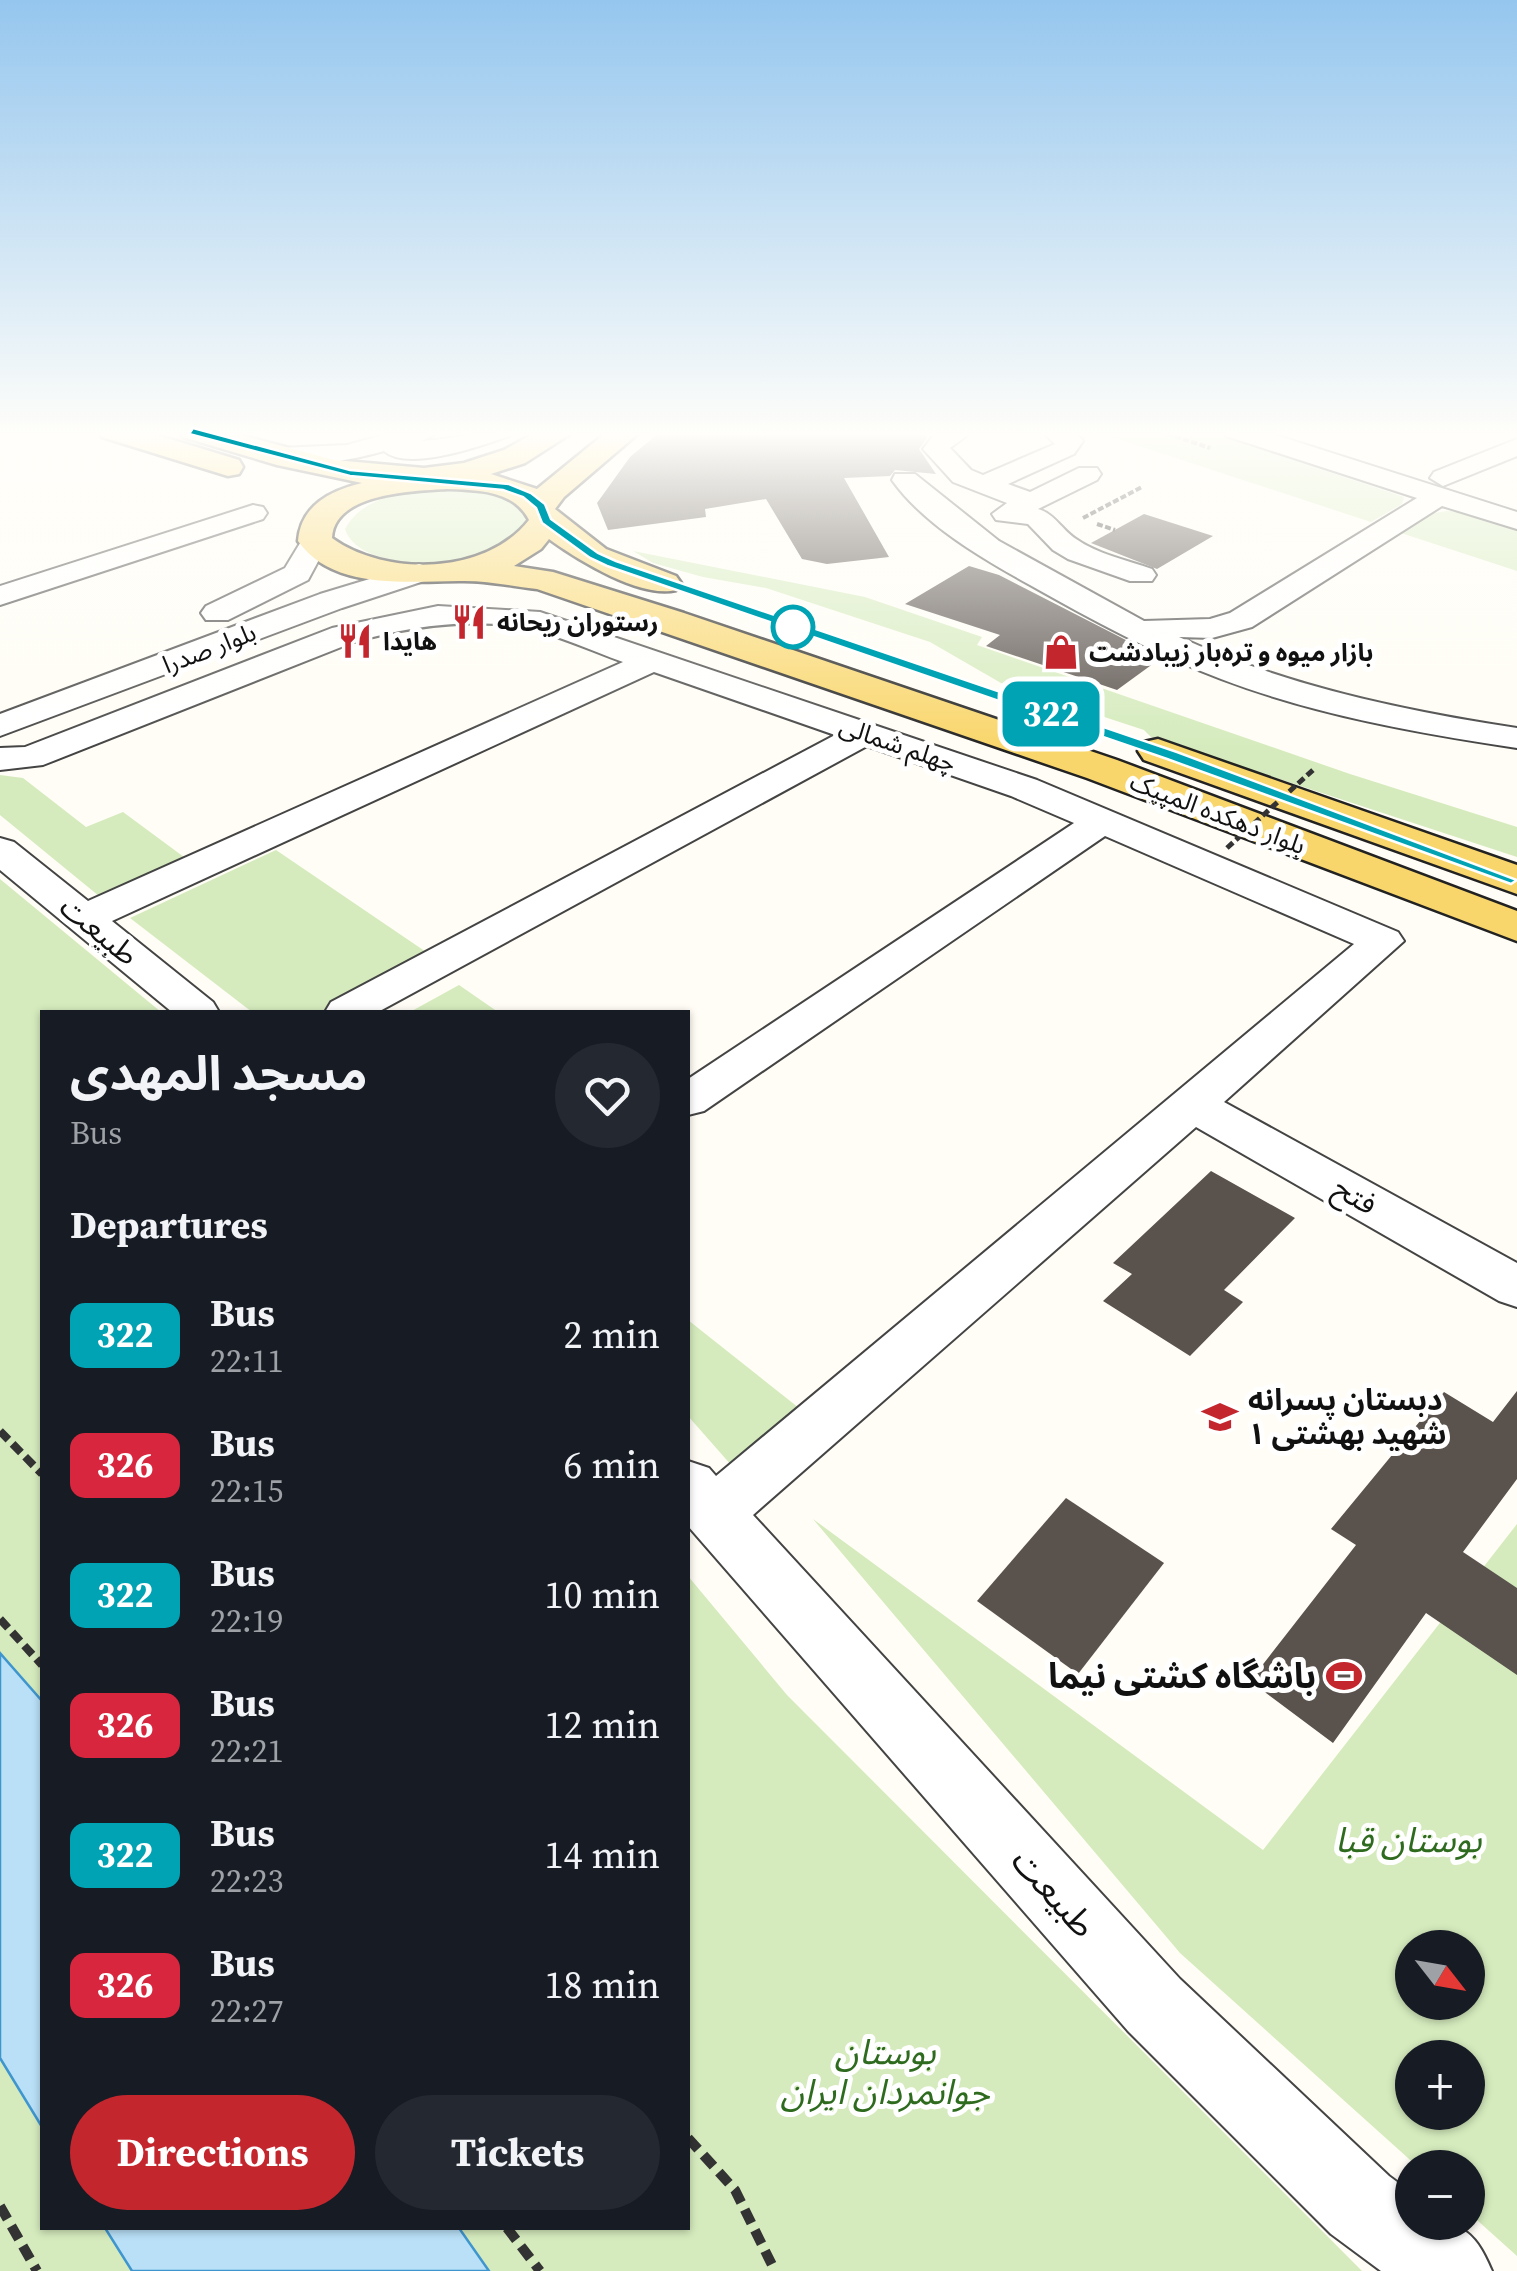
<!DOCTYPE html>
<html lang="en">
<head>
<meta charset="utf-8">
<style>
	body { margin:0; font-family:"Source Serif 4","Noto Sans Arabic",serif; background:#242831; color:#f1f3f6; height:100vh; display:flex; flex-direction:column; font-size:38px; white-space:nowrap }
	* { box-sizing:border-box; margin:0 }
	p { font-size:32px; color:#9ea1a6 }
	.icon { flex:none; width:55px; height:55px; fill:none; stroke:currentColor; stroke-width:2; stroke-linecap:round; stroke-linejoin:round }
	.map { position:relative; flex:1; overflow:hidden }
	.drawer { position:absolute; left:40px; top:1010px; width:650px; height:1220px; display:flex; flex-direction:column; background:#171b24; border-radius:0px; box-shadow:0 2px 8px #0004 }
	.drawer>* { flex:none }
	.badge { padding:0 20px; border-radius:15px; font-size:35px; line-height:65px }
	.needle { width:65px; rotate:121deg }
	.buttons { position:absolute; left:1395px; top:1930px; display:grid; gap:20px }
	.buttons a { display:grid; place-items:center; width:90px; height:90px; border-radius:50%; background:#171b24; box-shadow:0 2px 8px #0004; font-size:50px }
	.map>.badge { position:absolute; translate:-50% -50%; box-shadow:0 0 0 5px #fff }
	h2 { padding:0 30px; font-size:38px; line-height:90px }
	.round { display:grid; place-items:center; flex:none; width:105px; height:105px; border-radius:52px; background:#242831 }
	.headline { display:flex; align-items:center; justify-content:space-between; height:170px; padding:0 30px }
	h1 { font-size:48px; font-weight:700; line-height:75px }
	.primary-button { display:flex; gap:20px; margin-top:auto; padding:20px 30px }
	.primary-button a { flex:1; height:115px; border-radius:60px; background:#c4262e; color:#fff; font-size:40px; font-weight:700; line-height:115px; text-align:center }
	.primary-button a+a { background:#242831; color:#f1f3f6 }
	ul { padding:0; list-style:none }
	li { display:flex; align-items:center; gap:30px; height:130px; padding:0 30px }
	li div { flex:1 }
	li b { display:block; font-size:38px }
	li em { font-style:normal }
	li .badge { min-width:110px; font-weight:700; text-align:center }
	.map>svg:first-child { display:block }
	.green { fill:#d5ebbd; fill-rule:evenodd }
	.water { fill:#b9e0f7; stroke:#3f96cf; stroke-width:2.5 }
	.building { fill:#5a524d }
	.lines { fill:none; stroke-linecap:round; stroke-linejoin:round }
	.minor-casing { stroke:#444; stroke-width:4 }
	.major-casing { stroke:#222; stroke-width:5 }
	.path-far2 { stroke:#333; stroke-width:4; stroke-dasharray:6 2.5; stroke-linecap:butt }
	.path-far1 { stroke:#333; stroke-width:8; stroke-dasharray:12 6; stroke-linecap:butt }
	.path { stroke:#333; stroke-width:10; stroke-dasharray:15 8; stroke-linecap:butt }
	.minor { fill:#fff; fill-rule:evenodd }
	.major { fill:#f9d66b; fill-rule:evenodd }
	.path-bridge { stroke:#333; stroke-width:5; stroke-dasharray:8 4; stroke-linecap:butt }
	.line { fill:#00a3b4; stroke:#fff; stroke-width:2.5 }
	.stop-dot { fill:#fff; stroke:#00a3b4; stroke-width:5 }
	.labels { text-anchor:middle; stroke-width:10; stroke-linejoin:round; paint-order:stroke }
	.far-poi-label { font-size:25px; font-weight:bold; fill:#111; stroke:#fff; text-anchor:start }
	.far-street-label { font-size:25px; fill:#111; stroke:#fff }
	.street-label { font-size:30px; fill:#111; stroke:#fff }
	.poi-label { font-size:30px; font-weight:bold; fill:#111; stroke:#fff; text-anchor:start }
	.near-poi-label { font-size:35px; font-weight:bold; fill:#111; stroke:#fff; text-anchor:end }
	.near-park-label { font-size:35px; font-style:italic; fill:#2f6b1f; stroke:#fff }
	.near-street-label { font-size:35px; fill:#111; stroke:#fff }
</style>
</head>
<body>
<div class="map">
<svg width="1517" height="2271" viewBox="0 0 1517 2271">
	<rect width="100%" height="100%" fill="#fffdf5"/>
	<!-- green -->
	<g class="green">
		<polygon points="1064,431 1206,431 1404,497 1402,504 1371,522 1103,434 1084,439"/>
		<path d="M447 488 501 494 530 513C533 567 362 584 345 529 364 494 411 491 447 488Z"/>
		<polygon points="1447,511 1466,512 1517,529 1517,571 1398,532 1429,514"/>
		<polygon points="633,551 865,597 982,637 977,645 1350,774 1517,827 1517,857 1151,737 1144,730 1001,683 930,642 766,588 703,577 653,563"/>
		<polygon points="0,775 23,778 86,827 123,812 188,860 99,896 0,815"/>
		<polygon points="276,850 432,956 328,1012 252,1012 130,918"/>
		<polygon points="0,879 161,1012 42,1012 42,2228 688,2228 688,1576 787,1695 1362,2271 0,2271"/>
		<polygon points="459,985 498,1012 410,1012"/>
		<polygon points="688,1320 799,1408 732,1466 688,1416"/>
		<path d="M813 1519 1263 1850 1517 1524V2256L1468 2212V2168L1418 2167 1180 1953ZM1412 1948H1468V2002H1412ZM1412 2058H1468V2112H1412Z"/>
	</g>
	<!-- water -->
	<g class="water">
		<polygon points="0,1653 42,1701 42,2127 0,2058"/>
		<polygon points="105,2228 459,2228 489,2271 132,2271"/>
	</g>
	<!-- building -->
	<g class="building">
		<polygon points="660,432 925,432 927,438 919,449 936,474 895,470 890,476 844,478 889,557 827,564 802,559 766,499 705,509 706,517 608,530 597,503 630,457"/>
		<polygon points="1144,514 1213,536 1157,569 1091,543"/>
		<polygon points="969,566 999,575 1161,658 1117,690 986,646 1000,635 905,604"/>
		<polygon points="1211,1171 1295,1218 1224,1290 1243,1302 1190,1356 1103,1301 1132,1274 1113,1263"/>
		<polygon points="1517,1391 1517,1479 1463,1552 1517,1588 1517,1675 1426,1613 1333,1743 1250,1681 1356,1545 1331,1529 1444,1392 1493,1422"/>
		<polygon points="1066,1498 1164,1563 1078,1674 977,1601"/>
	</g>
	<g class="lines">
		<defs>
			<g id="minor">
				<path d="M398 431H441L422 441C453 439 481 431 512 431L509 436C481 446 408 472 384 451 360 458 283 475 266 456L279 448 347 445Z"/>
				<path d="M937 431H973L950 448 971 470 983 475 1055 444 1046 435 1049 431C1062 431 1074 429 1083 441L1074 454 1008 484 1030 492 1079 468H1097L1101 474 1097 480 1038 509C1055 514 1062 530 1076 539 1097 554 1127 560 1152 569L1156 575 1152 581H1130L1068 559 1053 550 1028 524 996 520 992 514 1007 503 953 482 923 449Z"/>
				<path d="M1223 431H1263L1517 512V529L1442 506 1252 627 1212 638 1179 637C1287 686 1400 710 1517 728V748C1417 733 1316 715 1221 679 1155 654 1092 620 1030 585 983 559 924 525 892 480L895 474H915L999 541 1144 621 1210 619 1230 613 1417 498 1226 436Z"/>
				<polygon points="1517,439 1517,456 1443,486 1430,478 1434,472"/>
				<polygon points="253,505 263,507 267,513 263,519 0,605 0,586"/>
				<polygon points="315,532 325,535 329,541 308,580 228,620 206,620 201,613 206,606 285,568 305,535"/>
				<polygon points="419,564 430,567 434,573 430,579 342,608 0,736 0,714 320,594"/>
				<path d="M438 606 540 612 877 726 1037 780 1398 932 1404 941 1224 1102 1517 1263V1307L1499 1301 1196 1127 753 1515 1180 1979 1389 2176 1412 2193V2222C1459 2222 1473 2226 1492 2271H1381L1331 2234 1128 2031 688 1526V1461L709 1468 716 1476 1354 944 1105 836 704 1111 688 1115V1079L1074 823 1011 796 867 746 378 1012H325L331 1002 835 735 654 672 112 921 213 1002 219 1012H172L0 870V838L14 842 88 901 623 662C592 651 558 635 526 628 469 617 409 627 354 642L43 765 0 770V748L25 747 332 628Z"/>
			</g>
			<g id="major">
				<polygon points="98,431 144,431 239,460 243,467 239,474 228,476 102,437"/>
				<path d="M179 431H226L334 460 424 468 464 463 504 450 538 431H575L525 463 491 474 537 489 608 431H641L564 497 555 509 606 549 676 576 681 583 676 590C641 599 578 560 549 539L541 549 514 566 553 572 684 613 1117 760 1517 911V941L1087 778 537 589C511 586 484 580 459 581 408 581 333 591 298 541 301 505 330 491 362 483L277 465 183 437ZM447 489C477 490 514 490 529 520 486 575 386 577 332 538 334 493 413 491 447 489Z"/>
				<polygon points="1158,739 1517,865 1517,894 1144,760 1138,751 1144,742"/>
			</g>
		</defs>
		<!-- minor casing -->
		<use href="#minor" class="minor-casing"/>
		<!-- major casing -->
		<use href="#major" class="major-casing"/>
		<!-- path-far2 -->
		<g class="path-far2">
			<polyline points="1159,431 1210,448"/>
			<polyline points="1083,518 1142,487"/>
			<polyline points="1097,524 1115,530"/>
		</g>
		<!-- path-far1 -->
		<g class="path-far1">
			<polyline points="0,1431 42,1474"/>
			<polyline points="0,1619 42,1665"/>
		</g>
		<!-- path -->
		<g class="path">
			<polyline points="688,2138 735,2190 775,2271"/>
			<polyline points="0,2206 37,2271"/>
			<polyline points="507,2228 540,2271"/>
		</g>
		<!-- minor -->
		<use href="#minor" class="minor"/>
		<!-- major -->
		<use href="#major" class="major"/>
		<!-- path-bridge -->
		<polyline class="path-bridge" points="1227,848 1313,770"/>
	</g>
	<!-- sky -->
	<linearGradient id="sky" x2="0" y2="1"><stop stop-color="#95c6ee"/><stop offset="0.58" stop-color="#fffefa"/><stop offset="1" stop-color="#fffefa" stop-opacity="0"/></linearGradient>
	<rect width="1517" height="749" fill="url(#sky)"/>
	<!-- line -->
	<polygon class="line" points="193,428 350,470 509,484 531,493 545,504 551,519 598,553 616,561 1177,752 1517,880 1511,884 1167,759 607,566 590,558 542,523 536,508 523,497 503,490 350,476 189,434"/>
	<!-- icons -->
	<defs>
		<symbol id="restaurant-bare" viewBox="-9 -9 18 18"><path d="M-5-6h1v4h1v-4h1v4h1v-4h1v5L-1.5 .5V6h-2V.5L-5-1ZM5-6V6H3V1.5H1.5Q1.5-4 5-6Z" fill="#c4262e" stroke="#fff" stroke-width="2.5" paint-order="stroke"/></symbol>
		<symbol id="shop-bare" viewBox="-9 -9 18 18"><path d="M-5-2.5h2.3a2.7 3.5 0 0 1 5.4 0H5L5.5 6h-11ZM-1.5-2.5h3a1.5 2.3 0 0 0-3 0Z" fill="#c4262e" stroke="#fff" stroke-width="2.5" paint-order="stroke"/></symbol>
		<symbol id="school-bare" viewBox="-9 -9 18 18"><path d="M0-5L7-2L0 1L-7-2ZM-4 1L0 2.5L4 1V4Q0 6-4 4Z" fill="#c4262e" stroke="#fff" stroke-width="2.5" paint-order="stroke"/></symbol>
		<symbol id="stadium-bare" viewBox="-9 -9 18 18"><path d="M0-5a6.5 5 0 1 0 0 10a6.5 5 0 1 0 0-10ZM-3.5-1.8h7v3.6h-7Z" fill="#c4262e" stroke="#fff" stroke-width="2.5" paint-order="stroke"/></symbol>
	</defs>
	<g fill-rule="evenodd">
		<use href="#restaurant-bare" x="444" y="597" width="50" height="50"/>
		<use href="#restaurant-bare" x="330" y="616" width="50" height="50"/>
		<use href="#shop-bare" x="1036" y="627" width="50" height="50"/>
		<use href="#school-bare" x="1195" y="1392" width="50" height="50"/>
		<use href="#stadium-bare" x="1319" y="1651" width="50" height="50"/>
	</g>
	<!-- markers -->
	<circle class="stop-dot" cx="793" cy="627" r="20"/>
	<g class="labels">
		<!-- far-poi labels -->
		<g class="far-poi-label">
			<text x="497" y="631">رستوران ریحانه</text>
			<text x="383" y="650">هایدا</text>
			<text x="1089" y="661">بازار میوه و تره‌بار زیبادشت</text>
		</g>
		<!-- far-street labels -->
		<g class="far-street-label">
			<text transform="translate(209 648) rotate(-21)" y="9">بلوار صدرا</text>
			<text transform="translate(898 744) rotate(19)" y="9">چهلم شمالی</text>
			<text transform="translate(1218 813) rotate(21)" y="9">بلوار دهکده المپیک</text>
		</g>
		<!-- street labels -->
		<g class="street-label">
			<text transform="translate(99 931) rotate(39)" y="10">طبیعت</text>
			<text transform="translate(1355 1196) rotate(29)" y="10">فتح</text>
		</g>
		<!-- poi labels -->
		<g class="poi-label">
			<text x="1248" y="1410">دبستان پسرانه<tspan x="1248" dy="34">شهید بهشتی ۱</tspan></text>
		</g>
		<!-- near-poi labels -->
		<g class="near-poi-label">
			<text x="1316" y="1688">باشگاه کشتی نیما</text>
		</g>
		<!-- near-park labels -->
		<g class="near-park-label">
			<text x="1408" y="1852">بوستان قبا</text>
			<text x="885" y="2064">بوستان<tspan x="885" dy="40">جوانمردان ایران</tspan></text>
		</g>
		<!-- near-street labels -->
		<g class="near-street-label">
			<text transform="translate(1054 1893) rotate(48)" y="12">طبیعت</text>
		</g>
	</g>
</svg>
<div class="buttons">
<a><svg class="needle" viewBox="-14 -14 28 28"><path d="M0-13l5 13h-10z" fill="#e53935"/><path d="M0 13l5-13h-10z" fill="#9ea1a6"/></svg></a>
<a>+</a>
<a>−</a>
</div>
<b class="badge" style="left:1051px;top:714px;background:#00a3b4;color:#fff">322</b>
<section class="drawer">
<div class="headline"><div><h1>مسجد المهدی</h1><p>Bus</p></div><a class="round"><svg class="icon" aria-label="heart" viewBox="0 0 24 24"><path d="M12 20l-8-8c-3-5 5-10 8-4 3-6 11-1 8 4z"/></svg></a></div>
<h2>Departures</h2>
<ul>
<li><span class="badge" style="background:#00a3b4;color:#fff">322</span><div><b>Bus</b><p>22:11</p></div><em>2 min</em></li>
<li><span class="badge" style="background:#d7263d;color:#fff">326</span><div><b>Bus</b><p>22:15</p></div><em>6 min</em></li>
<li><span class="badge" style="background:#00a3b4;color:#fff">322</span><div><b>Bus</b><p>22:19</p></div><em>10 min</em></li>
<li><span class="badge" style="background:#d7263d;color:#fff">326</span><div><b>Bus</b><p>22:21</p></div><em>12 min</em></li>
<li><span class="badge" style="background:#00a3b4;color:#fff">322</span><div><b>Bus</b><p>22:23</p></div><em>14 min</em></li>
<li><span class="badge" style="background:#d7263d;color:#fff">326</span><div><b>Bus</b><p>22:27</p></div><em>18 min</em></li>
</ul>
<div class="primary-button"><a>Directions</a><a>Tickets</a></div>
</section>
</div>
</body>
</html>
